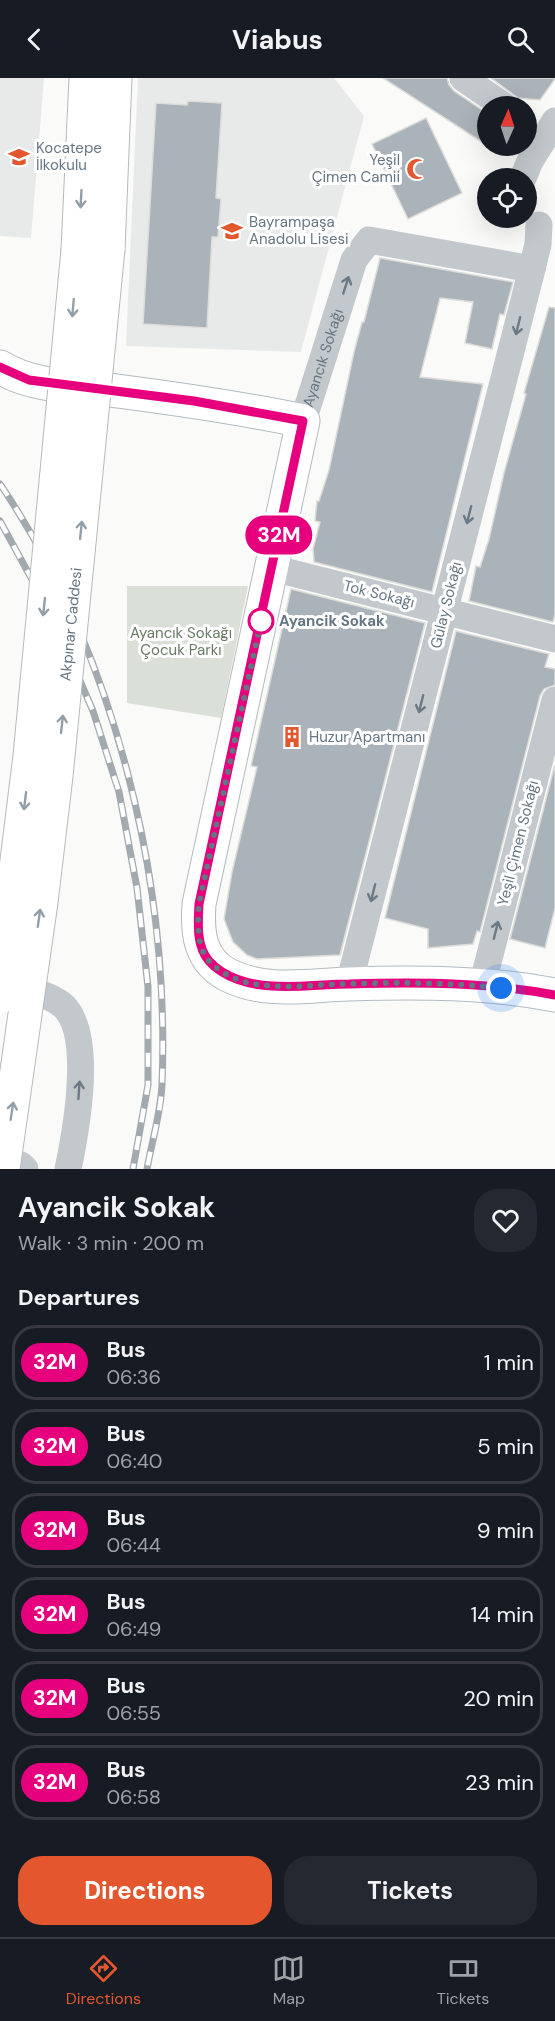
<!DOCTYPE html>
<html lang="en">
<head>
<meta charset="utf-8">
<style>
	body { margin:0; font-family:"DM Sans",sans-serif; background:#242831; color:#f1f3f6; height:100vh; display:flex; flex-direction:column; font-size:22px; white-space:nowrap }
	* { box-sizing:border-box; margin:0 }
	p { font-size:20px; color:#9ea1a6 }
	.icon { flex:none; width:33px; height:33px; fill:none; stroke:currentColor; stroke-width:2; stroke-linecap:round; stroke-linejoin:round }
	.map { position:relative; height:1091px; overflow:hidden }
	.panel { display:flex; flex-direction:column; background:#171b24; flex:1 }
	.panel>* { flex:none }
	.badge { padding:0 12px; border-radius:20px; font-size:21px; line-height:39px }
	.needle { width:39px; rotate:3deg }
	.buttons { position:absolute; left:477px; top:18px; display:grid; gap:12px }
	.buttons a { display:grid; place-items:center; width:60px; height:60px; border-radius:50%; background:#171b24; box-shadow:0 6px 24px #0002; font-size:30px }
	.you { position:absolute; width:30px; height:30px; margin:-15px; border:4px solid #fff; border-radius:50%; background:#1a73e8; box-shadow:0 0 0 9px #1a73e833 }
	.map>.badge { position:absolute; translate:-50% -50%; box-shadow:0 0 0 3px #fff }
	h2 { padding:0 18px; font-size:22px; line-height:54px }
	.round { display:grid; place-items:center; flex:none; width:63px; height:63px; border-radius:24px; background:#242831 }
	.headline { display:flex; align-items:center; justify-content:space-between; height:102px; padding:0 18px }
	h1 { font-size:28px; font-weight:700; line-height:45px }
	.cta { display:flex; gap:12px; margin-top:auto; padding:12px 18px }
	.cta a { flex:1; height:69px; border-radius:24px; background:#e4572e; color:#fff; font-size:24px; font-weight:700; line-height:69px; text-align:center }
	.cta a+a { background:#242831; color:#f1f3f6 }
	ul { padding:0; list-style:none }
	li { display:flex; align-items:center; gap:18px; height:75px; margin:0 12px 9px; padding:0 6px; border:3px solid #363941; border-radius:24px }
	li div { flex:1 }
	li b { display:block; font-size:22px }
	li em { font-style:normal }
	li .badge { min-width:66px; font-weight:700; text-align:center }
	header { display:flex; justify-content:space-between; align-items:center; height:78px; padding:0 18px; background:#171b24; font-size:27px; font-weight:700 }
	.tab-bar { display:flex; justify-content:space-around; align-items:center; height:84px; border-top:2px solid #363941; background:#171b24; font-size:16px; color:#9ea1a6 }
	.tab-bar a { display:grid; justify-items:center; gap:3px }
	.tab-bar .active { color:#e4572e }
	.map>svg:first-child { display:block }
	.built { fill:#e8e9e9 }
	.green { fill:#dadfd7 }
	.building { fill:#aab3b9; stroke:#dcdcda; stroke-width:1.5 }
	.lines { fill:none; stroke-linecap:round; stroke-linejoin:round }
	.secondary-casing { stroke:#b3babf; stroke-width:35 }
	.primary-casing { stroke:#b5babe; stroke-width:35 }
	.minor { stroke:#c3c8cc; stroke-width:27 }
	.secondary { stroke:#fff; stroke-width:33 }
	.primary { stroke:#fff; stroke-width:33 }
	.rail-casing { stroke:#a2aab0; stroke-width:7 }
	.rail { stroke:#fff; stroke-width:4.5; stroke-dasharray:14; stroke-linecap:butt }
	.primary-bridge-casing { stroke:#b5babe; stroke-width:35; stroke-linecap:butt }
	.primary-bridge { stroke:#fff; stroke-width:33 }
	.oneway { stroke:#939fa8 }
	.oneway2 { stroke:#6a7a87 }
	.line-casing { stroke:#fff; stroke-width:14 }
	.line { stroke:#e6007e; stroke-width:9 }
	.walk { stroke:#657683; stroke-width:6; stroke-dasharray:0 10.8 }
	.stop-dot { fill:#fff; stroke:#e6007e; stroke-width:3 }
	.labels { text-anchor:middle; stroke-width:6; stroke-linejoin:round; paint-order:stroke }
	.poi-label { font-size:15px; fill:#657683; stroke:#fff; text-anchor:start }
	.street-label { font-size:15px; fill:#657683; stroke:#fff }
	.stop-label { font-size:15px; font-weight:bold; fill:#657683; stroke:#fff; text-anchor:start }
	.park-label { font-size:15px; fill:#687a64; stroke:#fff }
</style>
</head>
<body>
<header><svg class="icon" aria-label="back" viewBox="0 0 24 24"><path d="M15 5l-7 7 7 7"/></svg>Viabus<svg class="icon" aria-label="search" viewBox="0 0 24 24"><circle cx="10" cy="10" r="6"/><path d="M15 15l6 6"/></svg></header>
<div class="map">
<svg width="555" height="1091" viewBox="0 0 555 1091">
	<rect width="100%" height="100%" fill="#fafaf8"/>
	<!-- built -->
	<g class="built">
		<polygon points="0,0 44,0 31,160 0,158"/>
		<polygon points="138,0 334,0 364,38 301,274 126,268"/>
	</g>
	<!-- green -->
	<polygon class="green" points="127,508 248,508 221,640 127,625"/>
	<!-- building -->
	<g class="building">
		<polygon points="383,0 447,0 449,7 454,13 488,36 488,68"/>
		<polygon points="491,0 555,0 555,1 540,22 518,20"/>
		<polygon points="188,23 222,25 216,120 221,121 218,159 212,159 207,250 143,246 156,25 187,27"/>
		<polygon points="426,40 462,115 408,141 372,66"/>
		<polygon points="380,180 513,204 504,237 500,236 492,271 465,265 473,224 440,220 420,299 483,306 432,514 314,484 313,471 320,444 315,443 317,423 319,423 329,392 354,274 362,244 364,244"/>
		<polygon points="549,229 555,230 555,536 553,544 469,523 476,488 480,489 489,461 504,395 526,316 524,315"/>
		<polygon points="291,511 425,545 340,877 257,881 247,877 233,864 224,841 232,794 257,689 251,688"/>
		<polygon points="456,553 549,576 545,589 555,591 555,607 544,611 540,618 480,854 477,853 473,866 428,870 428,851 385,840"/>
		<polygon points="555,686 555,830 545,870 510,861"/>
	</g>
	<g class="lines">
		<defs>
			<path id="secondary" d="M0 289C33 310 79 308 117 313 179 321 241 330 303 343L199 826C197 854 199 882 228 897 265 916 309 907 349 906 417 904 489 904 555 917"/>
			<g id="primary">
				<polyline points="108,171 115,0"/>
				<polyline points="78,172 86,0"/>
			</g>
		</defs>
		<!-- secondary casing -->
		<use href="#secondary" class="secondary-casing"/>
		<!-- primary casing -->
		<use href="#primary" class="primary-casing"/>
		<!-- minor -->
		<g class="minor">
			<polyline points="463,0 504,28"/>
			<polyline points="523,100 530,83 555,43"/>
			<path id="s1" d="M303 343 354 182 369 162 532 191"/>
			<polyline points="272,490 555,561"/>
			<polyline points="349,906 532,191 538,166 539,147"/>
			<path d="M9 908C26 912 46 915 61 926 95 952 76 1053 68 1091"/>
			<polyline points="482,908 555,622"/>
			<polyline points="0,1079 21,1087 25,1091"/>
		</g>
		<!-- secondary -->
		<use href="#secondary" class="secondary"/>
		<!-- primary -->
		<use href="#primary" class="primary"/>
		<defs>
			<g id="rail">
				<path d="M0 406C115 576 170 802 162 1006 161 1034 152 1063 147 1091"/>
				<polyline points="0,443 53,540 93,633 119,714 137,810 148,909 148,1007 133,1091"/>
			</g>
		</defs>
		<!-- rail casing -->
		<use href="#rail" class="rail-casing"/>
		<!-- rail -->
		<use href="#rail" class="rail"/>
		<defs>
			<g id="primary-bridge">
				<polyline points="0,919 30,678 78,172"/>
				<path id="s2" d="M3 1091 41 824 56 698 108 171"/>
			</g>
		</defs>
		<!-- primary-bridge casing -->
		<use href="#primary-bridge" class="primary-bridge-casing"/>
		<!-- primary-bridge -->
		<use href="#primary-bridge" class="primary-bridge"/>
	</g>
	<!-- one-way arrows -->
	<defs><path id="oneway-shaft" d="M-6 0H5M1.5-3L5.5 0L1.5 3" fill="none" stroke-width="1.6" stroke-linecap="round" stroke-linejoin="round" transform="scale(1.5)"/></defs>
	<g class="oneway">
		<use href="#oneway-shaft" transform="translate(81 121) rotate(93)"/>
		<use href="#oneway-shaft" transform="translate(73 230) rotate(95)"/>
		<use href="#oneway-shaft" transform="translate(81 452) rotate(-84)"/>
		<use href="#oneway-shaft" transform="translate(44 529) rotate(96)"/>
		<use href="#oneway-shaft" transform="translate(62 646) rotate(-84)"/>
		<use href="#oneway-shaft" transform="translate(25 723) rotate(97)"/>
		<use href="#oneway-shaft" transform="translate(39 840) rotate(-82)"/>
		<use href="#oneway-shaft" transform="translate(12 1033) rotate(-81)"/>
	</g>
	<g class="oneway2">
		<use href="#oneway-shaft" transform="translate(346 207) rotate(-72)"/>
		<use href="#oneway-shaft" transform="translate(518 248) rotate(104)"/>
		<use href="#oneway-shaft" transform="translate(469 437) rotate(104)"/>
		<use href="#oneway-shaft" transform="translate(421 626) rotate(104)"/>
		<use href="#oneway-shaft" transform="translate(373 815) rotate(104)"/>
		<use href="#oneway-shaft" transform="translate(496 852) rotate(-76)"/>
		<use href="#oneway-shaft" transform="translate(79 1012) rotate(-86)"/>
	</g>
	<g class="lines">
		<defs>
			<path id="line" d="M0 289 29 302 194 323 303 343 199 826C198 845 196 868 209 883 224 900 250 907 272 908 297 910 324 906 349 906 417 904 489 904 555 917"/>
		</defs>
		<!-- line casing -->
		<use href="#line" class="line-casing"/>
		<!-- line -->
		<use href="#line" class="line"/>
		<!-- walk -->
		<path class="walk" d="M261 543 263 534 199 826C198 845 196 868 209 883 219 894 235 902 249 905 283 912 316 906 350 906 400 904 451 905 501 910"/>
	</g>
	<!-- icons -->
	<defs>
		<symbol id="school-bare" viewBox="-9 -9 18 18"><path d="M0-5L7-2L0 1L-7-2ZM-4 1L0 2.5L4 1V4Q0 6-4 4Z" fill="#e4572e" stroke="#fff" stroke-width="2.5" paint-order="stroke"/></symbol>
		<symbol id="mosque-bare" viewBox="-9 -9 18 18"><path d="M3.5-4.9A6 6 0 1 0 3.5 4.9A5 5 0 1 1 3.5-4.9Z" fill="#e4572e" stroke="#fff" stroke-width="2.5" paint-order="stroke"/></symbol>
		<symbol id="building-bare" viewBox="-9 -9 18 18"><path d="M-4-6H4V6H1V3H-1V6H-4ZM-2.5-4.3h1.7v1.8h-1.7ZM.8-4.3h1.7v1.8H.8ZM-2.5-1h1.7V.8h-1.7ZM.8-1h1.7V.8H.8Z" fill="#e4572e" stroke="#fff" stroke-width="2.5" paint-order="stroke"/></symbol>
	</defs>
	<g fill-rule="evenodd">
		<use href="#school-bare" x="4" y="64" width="30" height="30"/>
		<use href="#mosque-bare" x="402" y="76" width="30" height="30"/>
		<use href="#school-bare" x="217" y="138" width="30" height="30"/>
		<use href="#building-bare" x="277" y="644" width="30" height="30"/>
	</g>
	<!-- markers -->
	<circle class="stop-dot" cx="261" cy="543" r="12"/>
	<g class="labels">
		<!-- poi labels -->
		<g class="poi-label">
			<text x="36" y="75">Kocatepe<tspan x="36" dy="17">İlkokulu</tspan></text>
			<text x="400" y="87" text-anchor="end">Yeşil<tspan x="400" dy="17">Çimen Camii</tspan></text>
			<text x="249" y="149">Bayrampaşa<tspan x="249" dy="17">Anadolu Lisesi</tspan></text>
			<text x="309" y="664">Huzur Apartmanı</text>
		</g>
		<!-- street labels -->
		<g class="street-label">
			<text dy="5" stroke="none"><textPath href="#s1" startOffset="66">Ayancık Sokağı</textPath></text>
			<text transform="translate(379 516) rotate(14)" y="5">Tok Sokağı</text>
			<text transform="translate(446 527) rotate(-76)" y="5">Gülay Sokağı</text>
			<text dy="5" stroke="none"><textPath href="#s2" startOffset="549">Akpınar Caddesi</textPath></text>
			<text transform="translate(518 765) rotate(-76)" y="5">Yeşil Çimen Sokağı</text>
		</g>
		<!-- stop labels -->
		<g class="stop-label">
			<text x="279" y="548">Ayancik Sokak</text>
		</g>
		<!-- park labels -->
		<g class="park-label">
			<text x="181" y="560">Ayancık Sokağı<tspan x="181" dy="17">Çocuk Parkı</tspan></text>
		</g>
	</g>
</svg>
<div class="buttons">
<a><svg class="needle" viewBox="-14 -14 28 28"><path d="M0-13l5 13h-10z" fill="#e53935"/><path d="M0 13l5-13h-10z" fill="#9ea1a6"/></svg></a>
<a><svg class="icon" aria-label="locate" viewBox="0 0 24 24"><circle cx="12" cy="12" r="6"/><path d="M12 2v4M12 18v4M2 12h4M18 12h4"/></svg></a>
</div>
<div class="you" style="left:501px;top:910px"></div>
<b class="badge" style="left:279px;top:457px;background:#e6007e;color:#fff">32M</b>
</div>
<section class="panel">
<div class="headline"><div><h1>Ayancik Sokak</h1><p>Walk · 3 min · 200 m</p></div><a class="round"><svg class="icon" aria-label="heart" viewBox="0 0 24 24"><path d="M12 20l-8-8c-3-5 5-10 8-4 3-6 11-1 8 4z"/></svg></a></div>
<h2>Departures</h2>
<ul>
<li><span class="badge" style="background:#e6007e;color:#fff">32M</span><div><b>Bus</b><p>06:36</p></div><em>1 min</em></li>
<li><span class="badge" style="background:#e6007e;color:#fff">32M</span><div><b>Bus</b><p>06:40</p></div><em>5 min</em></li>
<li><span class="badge" style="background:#e6007e;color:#fff">32M</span><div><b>Bus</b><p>06:44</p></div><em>9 min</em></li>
<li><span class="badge" style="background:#e6007e;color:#fff">32M</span><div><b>Bus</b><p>06:49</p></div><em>14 min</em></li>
<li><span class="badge" style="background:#e6007e;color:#fff">32M</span><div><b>Bus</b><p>06:55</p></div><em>20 min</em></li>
<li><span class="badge" style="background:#e6007e;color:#fff">32M</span><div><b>Bus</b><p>06:58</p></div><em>23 min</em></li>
</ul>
<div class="cta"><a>Directions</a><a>Tickets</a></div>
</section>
<nav class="tab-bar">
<a class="active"><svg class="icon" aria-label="directions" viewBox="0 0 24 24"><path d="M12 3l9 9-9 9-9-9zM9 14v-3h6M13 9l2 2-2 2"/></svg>Directions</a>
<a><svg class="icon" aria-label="map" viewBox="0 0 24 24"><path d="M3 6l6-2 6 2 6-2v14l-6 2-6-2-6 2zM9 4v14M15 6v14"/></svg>Map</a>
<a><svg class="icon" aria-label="tickets" viewBox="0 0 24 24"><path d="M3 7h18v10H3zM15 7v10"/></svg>Tickets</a>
</nav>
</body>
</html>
